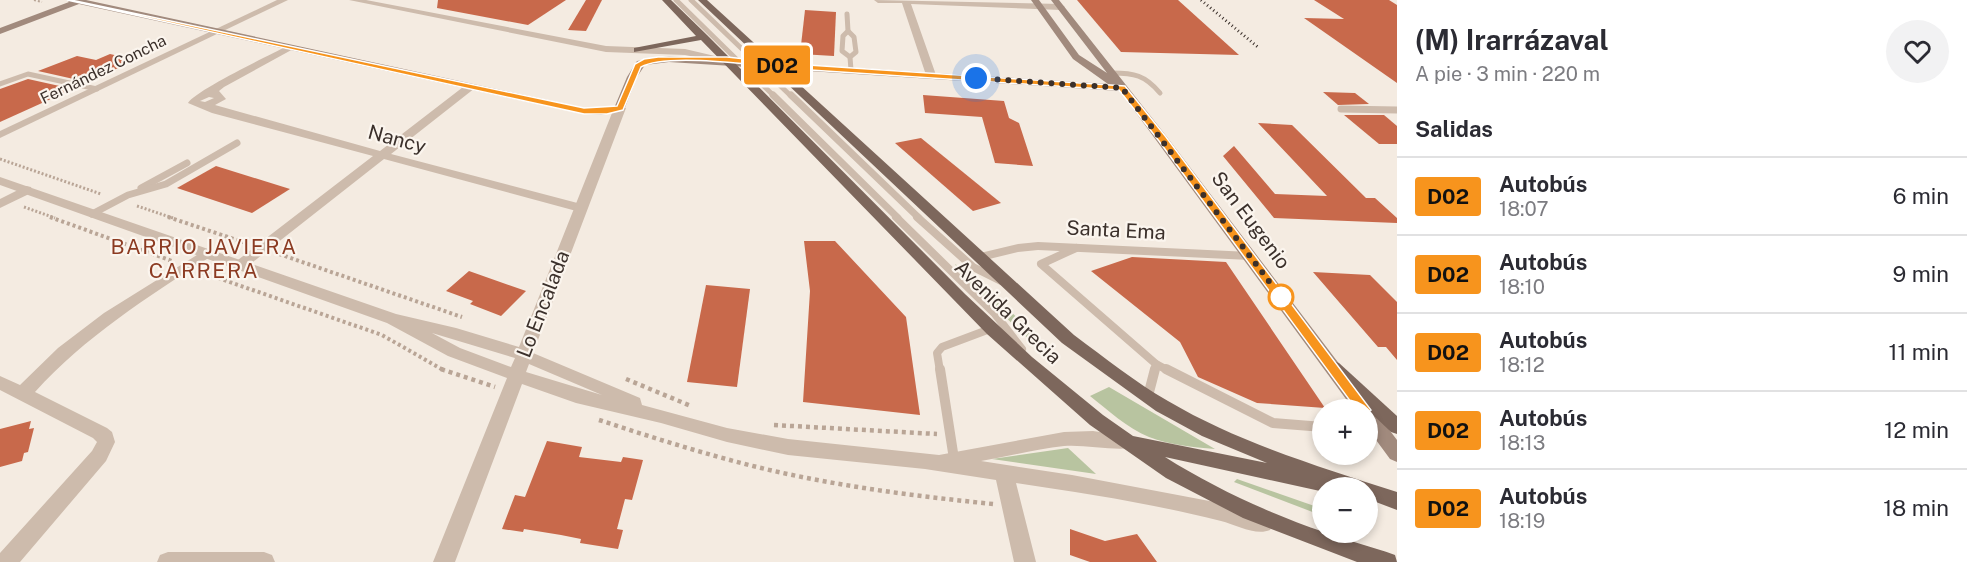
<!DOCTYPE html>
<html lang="es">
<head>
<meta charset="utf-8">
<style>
	body { margin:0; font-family:"Public Sans",sans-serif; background:#f2f2f3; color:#2b2b33; height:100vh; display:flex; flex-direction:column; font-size:22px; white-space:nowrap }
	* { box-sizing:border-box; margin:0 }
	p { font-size:20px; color:#7c7c81 }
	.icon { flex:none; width:33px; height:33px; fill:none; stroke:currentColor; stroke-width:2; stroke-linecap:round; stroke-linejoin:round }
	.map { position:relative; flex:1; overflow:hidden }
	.panel { display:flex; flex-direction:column; background:#fff; width:570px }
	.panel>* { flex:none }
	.badge { padding:0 12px; border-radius:4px; font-size:21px; line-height:39px }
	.buttons { position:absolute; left:1312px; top:399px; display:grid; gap:12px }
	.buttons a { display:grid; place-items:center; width:66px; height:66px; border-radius:50%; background:#fff; box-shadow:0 3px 9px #0003; font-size:30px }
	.you { position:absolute; width:30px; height:30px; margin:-15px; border:4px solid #fff; border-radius:50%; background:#1a73e8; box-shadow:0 0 0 9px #1a73e833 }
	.map>.badge { position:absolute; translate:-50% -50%; box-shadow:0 0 0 3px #fff }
	h2 { padding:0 18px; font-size:22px; line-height:54px }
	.round { display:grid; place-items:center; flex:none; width:63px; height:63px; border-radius:32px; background:#f2f2f3 }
	.head { display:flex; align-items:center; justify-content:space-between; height:102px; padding:0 18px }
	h1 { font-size:28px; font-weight:700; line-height:45px }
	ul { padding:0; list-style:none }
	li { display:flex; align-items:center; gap:18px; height:78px; padding:0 18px; border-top:2px solid #e1e1e2 }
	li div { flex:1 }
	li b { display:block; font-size:22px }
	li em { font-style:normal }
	li .badge { min-width:66px; font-weight:700; text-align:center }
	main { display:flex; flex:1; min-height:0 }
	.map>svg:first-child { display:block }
	.green { fill:#b8c4a0 }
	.building { fill:#c8694b }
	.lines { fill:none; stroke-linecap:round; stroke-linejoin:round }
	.path-far3 { stroke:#b9a596; stroke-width:2; stroke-dasharray:2 2; stroke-linecap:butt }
	.path-far2 { stroke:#b9a596; stroke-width:3; stroke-dasharray:2 2; stroke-linecap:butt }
	.path-far1 { stroke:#b9a596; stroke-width:4; stroke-dasharray:3 3; stroke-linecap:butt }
	.path { stroke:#b9a596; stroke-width:4.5; stroke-dasharray:4 4; stroke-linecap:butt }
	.service-far3 { stroke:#cdbbac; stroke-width:5 }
	.service-far2 { stroke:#cdbbac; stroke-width:7 }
	.service-far1 { stroke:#cdbbac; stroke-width:8 }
	.service { stroke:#cdbbac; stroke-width:10 }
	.minor { fill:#cdbbac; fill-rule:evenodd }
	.tertiary { fill:#cdbbac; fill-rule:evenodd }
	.secondary { fill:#a18a7d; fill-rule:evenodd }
	.primary { fill:#7d675c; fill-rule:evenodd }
	.rail { stroke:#3b302b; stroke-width:3; stroke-dasharray:1 3; stroke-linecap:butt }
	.line { fill:#f7941d; stroke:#fff; stroke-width:1.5 }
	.walk { stroke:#3b302b; stroke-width:6; stroke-dasharray:0 10.8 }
	.stop-dot { fill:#fff; stroke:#f7941d; stroke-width:3 }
	.labels { text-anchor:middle; stroke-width:4.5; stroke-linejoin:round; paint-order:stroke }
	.far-street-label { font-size:16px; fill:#3b302b; stroke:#fbf5ee }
	.street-label { font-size:20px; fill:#3b302b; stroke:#fbf5ee }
	.neighbourhood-label { font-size:21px; letter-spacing:1.5px; fill:#8c3b22; stroke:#fbf5ee }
</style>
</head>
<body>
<main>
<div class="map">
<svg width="1397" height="562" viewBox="0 0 1397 562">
	<rect width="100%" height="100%" fill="#f4ebe1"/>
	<!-- green -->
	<g class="green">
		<polygon points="955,264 973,276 1045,344 1037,347 962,276"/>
		<path d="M1109 387 1215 449C1192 447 1170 445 1149 437 1127 428 1108 410 1090 396Z"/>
		<polygon points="1068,448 1096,474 992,459"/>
		<polygon points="1237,479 1323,509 1323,516 1234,482"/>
	</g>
	<!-- building -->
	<g class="building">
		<polygon points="438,0 566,0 528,25 437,8"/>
		<polygon points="586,0 602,0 586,31 568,30"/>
		<polygon points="1077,0 1178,0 1239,55 1121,52"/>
		<polygon points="1314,0 1389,0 1397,5 1397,83 1304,18 1344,19"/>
		<polygon points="805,10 836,12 834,56 800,54"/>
		<polygon points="110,54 136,60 87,82 38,71 77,56 96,60"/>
		<polygon points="28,79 73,89 0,122 0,89"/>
		<polygon points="1323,92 1355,93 1369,104 1338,105"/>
		<polygon points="923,95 1004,101 1009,118 1019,123 1033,166 995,163 982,117 925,113"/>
		<polygon points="1344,115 1384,115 1397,126 1397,144 1379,144"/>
		<polygon points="1258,123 1292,125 1366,198 1375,198 1397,218 1397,223 1274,218 1223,156 1234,146 1275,194 1327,196"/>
		<polygon points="921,138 1001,203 973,211 895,143"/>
		<polygon points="216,166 290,189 252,213 177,188"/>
		<polygon points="804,241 835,241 906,317 920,415 803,402 810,291"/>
		<polygon points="1132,257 1226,262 1325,408 1257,403 1198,377 1180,342 1091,271"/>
		<polygon points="469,271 526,291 501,316 470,304 473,301 446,291"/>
		<polygon points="1313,272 1370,275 1397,302 1397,360 1386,347 1378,347"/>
		<polygon points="706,285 750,289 737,387 687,382"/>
		<polygon points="31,421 29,429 34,428 28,452 24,453 22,461 0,467 0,429"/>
		<polygon points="547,441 582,447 579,457 621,462 623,457 643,460 632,500 625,499 617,529 623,530 618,549 580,543 581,539 561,535 524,529 523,532 502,529 515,495 525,497"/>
		<polygon points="1070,529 1105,541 1137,534 1157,562 1090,562 1070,555"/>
	</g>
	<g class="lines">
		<!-- path-far3 -->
		<polyline class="path-far3" points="34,0 42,2"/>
		<!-- path-far2 -->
		<g class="path-far2">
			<polyline points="0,159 101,194"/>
			<polyline points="137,206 173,218"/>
			<polyline points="24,207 55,218"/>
		</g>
		<!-- path-far1 -->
		<g class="path-far1">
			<polyline points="50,217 172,261"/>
			<polyline points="168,217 246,243"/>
			<polyline points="279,254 462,317"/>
			<polyline points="201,272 382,335 445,371"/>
		</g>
		<!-- path -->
		<g class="path">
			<polyline points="441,369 495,387"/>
			<polyline points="626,379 691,406"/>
			<path d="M599 420C651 437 704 454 757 467 835 486 914 496 993 504"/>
			<polyline points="774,425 937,434"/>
		</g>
		<!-- service-far3 -->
		<g class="service-far3">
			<polyline points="676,0 775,97"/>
			<polyline points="691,0 792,97"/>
			<polyline points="847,14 848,31 843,36 842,51 850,57"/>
			<polyline points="848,31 854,37 856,52 850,57 851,70"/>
			<path d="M1112 73C1134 73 1145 75 1160 93"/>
			<polyline points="0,84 28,74 97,89"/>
		</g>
		<!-- service-far2 -->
		<g class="service-far2">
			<polyline points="773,95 898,218"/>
			<polyline points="791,95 919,218"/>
			<polyline points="1341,109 1397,110"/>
			<polyline points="141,188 187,163"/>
			<polyline points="92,214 128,195 166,184 237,143"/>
		</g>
		<!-- service-far1 -->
		<g class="service-far1">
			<polyline points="896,217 995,314 1022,349"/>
			<polyline points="917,217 973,267 1001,281"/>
			<polyline points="1076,248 1041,264 1156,364 1169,371"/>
			<polyline points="940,371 937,353 942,347 990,329"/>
			<polyline points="1154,371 1156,364"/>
		</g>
		<!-- service -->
		<g class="service">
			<polyline points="940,369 954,459"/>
			<polyline points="1166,369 1273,423 1323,427"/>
			<polyline points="1148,396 1155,369"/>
		</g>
		<!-- minor -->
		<g class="minor">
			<polygon points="277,0 288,0 0,138 0,131"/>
			<polygon points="349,0 366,0 606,46 685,49 732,60 727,63 685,55 606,52"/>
			<polygon points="874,0 1061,4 1065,7 1061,10 911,4 936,75 931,78 926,75 902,3 878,3"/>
			<path d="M287 46 295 48 224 87 219 91 226 99 215 105 380 151 467 84H475V88L391 154 585 205 587 208 580 212 384 159 244 269H234L232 266 234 263 373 156 212 113 188 103C196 90 268 56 287 46ZM209 97 214 98 205 102 200 101Z"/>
			<polygon points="26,186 31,187 32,190 31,193 0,208 0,199"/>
			<polygon points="1038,242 1250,252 1257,256 1250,260 1038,250 1018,252 981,261 974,257 976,254 1018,244"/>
			<path d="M205 250 212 254 210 257C147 297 85 337 35 392L107 428 112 432 115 442 106 461 20 562H0V553L92 451 97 442 93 438 0 390V376L20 385 58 348 104 313Z"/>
		</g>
		<!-- tertiary -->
		<g class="tertiary">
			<path d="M620 105 626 108 533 353 640 398 642 405 727 428 788 439 939 455 1064 432 1093 431 1134 437 1136 442 1134 447C1119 452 1084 444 1064 446 1037 449 1009 456 981 461L1072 475 1220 503 1270 518 1273 524 1270 530C1256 536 1236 525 1221 521 1154 504 1084 493 1016 483L1036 562H1014L996 480 925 469 788 455 727 442 661 423 576 403 522 384 455 562H433L507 378 448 356 387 323 0 185V177L396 314 456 328 519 347 614 108ZM432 333 515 358 511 367 460 348ZM529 364 602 395 526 372Z"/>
			<polygon points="168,552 264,552 272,555 275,562 157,562 160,555"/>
		</g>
		<!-- secondary -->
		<polygon class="secondary" points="67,0 86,0 584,108 601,109 615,106 627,77 637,61 669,56 1108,84 1073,59 1031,0 1039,0 1079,55 1107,73 1051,0 1059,0 1167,137 1397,440 1397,462 1390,459 1368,429 1368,410 1354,410 1120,91 669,62 645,65 637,77 624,110 601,115 584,114 79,4 0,34 0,28 69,2"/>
		<!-- primary -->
		<g class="primary">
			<path d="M662 0H671L707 35 965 294 1032 357 1103 415 1133 436 1267 463 1202 436 1156 411 1062 343 698 0H707L1074 335C1105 358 1135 382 1168 401 1239 443 1321 467 1397 492V510L1368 499V488L1328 486 1320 491 1165 457C1214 488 1271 514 1324 532 1347 541 1371 546 1395 555L1397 562H1357L1243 518 1166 478 1090 425 987 334 701 40 634 52V48L696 36Z"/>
			<polygon points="1333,361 1339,363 1397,416 1397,434 1391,432 1327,371 1325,367 1327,363"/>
		</g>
		<!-- rail -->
		<polyline class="rail" points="1201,0 1259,48"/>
	</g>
	<!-- line -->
	<path class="line" d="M67 0H71L584 108 617 106 635 64 644 59 658 57H727L793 64 1125 86 1166 137 1371 410 1364 415 1359 413 1159 141 1119 90C1011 83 903 77 795 69 762 66 667 52 641 67L623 110 607 114H584Z"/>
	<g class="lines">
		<!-- walk -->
		<polyline class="walk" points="976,78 1122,88 1281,297"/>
	</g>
	<!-- markers -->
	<circle class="stop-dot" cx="1281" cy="297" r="12"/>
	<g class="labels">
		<!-- far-street labels -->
		<g class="far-street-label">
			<text transform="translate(103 69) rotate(-26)" y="6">Fernández Concha</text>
		</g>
		<!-- street labels -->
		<g class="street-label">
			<text transform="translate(397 139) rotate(15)" y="7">Nancy</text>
			<text transform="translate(1251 220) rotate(53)" y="7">San Eugenio</text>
			<text transform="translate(1116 230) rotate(3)" y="7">Santa Ema</text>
			<text transform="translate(543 304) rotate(-69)" y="7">Lo Encalada</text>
			<text transform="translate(1008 312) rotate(44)" y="7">Avenida Grecia</text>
		</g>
		<!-- neighbourhood labels -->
		<g class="neighbourhood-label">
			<text x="204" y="254">BARRIO JAVIERA<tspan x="204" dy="24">CARRERA</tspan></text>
		</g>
	</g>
</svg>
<div class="buttons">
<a>+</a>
<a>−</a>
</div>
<div class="you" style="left:976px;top:78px"></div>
<b class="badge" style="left:777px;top:65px;background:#f7941d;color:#111">D02</b>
</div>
<section class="panel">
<div class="head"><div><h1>(M) Irarrázaval</h1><p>A pie · 3 min · 220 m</p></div><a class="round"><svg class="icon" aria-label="heart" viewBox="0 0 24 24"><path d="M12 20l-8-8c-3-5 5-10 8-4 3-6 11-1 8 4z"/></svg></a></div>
<h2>Salidas</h2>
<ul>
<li><span class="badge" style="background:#f7941d;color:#111">D02</span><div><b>Autobús</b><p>18:07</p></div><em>6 min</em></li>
<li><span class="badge" style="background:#f7941d;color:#111">D02</span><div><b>Autobús</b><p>18:10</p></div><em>9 min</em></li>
<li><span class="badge" style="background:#f7941d;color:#111">D02</span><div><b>Autobús</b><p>18:12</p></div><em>11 min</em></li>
<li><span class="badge" style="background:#f7941d;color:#111">D02</span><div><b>Autobús</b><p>18:13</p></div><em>12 min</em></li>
<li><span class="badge" style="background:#f7941d;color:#111">D02</span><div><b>Autobús</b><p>18:19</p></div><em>18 min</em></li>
</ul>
</section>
</main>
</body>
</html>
